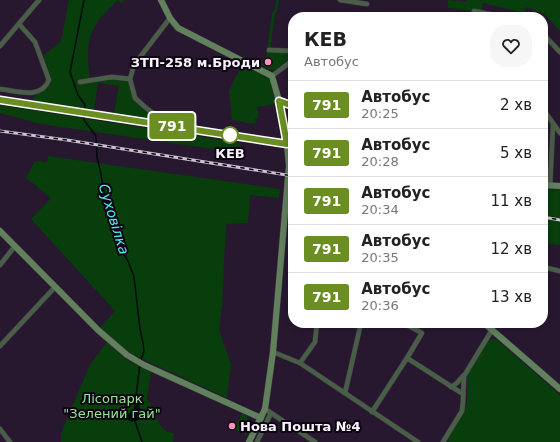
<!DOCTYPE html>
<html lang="uk">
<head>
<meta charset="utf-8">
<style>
	body { margin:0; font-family:"DejaVu Sans",sans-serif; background:#f6f6f6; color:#222; height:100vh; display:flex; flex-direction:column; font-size:15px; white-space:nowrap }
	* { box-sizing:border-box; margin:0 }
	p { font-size:13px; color:#767676 }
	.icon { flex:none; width:22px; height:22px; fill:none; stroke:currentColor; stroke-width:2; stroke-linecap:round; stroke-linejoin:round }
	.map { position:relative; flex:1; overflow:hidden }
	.details { position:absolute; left:288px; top:12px; width:260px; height:316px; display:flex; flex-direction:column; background:#fff; border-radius:16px; box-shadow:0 2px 6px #0003 }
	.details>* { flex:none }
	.badge { padding:0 8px; border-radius:3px; font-size:14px; line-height:26px }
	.map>.badge { position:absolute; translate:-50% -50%; box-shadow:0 0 0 2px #fff }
	.round { display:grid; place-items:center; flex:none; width:42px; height:42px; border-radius:16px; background:#f6f6f6 }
	.headline { display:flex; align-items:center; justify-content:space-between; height:68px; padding:0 16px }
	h1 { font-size:19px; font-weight:700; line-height:30px }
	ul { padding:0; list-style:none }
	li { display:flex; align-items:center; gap:12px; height:48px; padding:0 16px; border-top:1px solid #e0e0e0 }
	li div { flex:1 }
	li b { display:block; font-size:15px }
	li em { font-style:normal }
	li .badge { min-width:44px; font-weight:700; text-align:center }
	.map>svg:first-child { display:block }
	.green { fill:#083d0c }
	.water { fill:#010b0c }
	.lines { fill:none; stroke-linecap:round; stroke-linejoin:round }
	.stream { stroke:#010b0c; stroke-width:1.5 }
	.street-casing { stroke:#403248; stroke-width:5.5 }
	.secondary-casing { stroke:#403248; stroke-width:7 }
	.street { stroke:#495e47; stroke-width:4.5 }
	.secondary { stroke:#60815c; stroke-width:6 }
	.rail-casing { stroke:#ccc2d1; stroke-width:3 }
	.rail { stroke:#0d0610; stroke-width:1.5; stroke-dasharray:4.5; stroke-linecap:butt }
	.line-casing { stroke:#fff; stroke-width:9 }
	.line { stroke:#6b8e23; stroke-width:6 }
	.poi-dot { fill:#fe8ebd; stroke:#0d0610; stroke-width:1.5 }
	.stop-dot { fill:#fff; stroke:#6b8e23; stroke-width:2 }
	.labels { text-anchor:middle; stroke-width:4; stroke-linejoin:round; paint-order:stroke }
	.poi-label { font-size:13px; font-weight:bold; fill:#faf2fe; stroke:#0d0610; text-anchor:end }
	.stop-label { font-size:13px; font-weight:bold; fill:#faf2fe; stroke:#0d0610 }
	.park-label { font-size:13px; fill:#97e395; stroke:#0d0610 }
	.water-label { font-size:14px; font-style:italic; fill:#4decf7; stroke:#0d0610 }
</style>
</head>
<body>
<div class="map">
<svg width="560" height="442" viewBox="0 0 560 442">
	<rect width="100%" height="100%" fill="#27182f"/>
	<!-- green -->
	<g class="green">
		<path d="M69 0H125L121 3 118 0C88 28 85 39 90 80L129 79 134 98 164 122 114 113 119 86 98 83 94 110 33 101 34 97 49 86 52 80 43 56 61 41Z"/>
		<polygon points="276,0 279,0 277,11 275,14 270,51 293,53 293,56 273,71 261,65 268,52 267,51 272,13 275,10"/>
		<polygon points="448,0 467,2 467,0 560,0 560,31 544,14 526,7 524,13 483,3 481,12 448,8"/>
		<polygon points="242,65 269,78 272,85 275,104 257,107 259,118 255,119 256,124 232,120 229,91"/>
		<polygon points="0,105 241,143 240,153 41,124 0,113"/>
		<polygon points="48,156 280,189 279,198 250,195 248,223 226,224 222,306 219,330 231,364 227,398 140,358 129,352 100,328 115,311 31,219 51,198 26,178 35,161 47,162"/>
		<polygon points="543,189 560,190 560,245 543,243"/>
		<polygon points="496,339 560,395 560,442 449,442 447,440 462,414 467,402 467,374 486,344 490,340"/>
		<path d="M107 342 125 359 151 372 147 399C154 407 157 425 165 430 168 432 172 433 174 434L173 442H61V433L90 365Z"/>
		<polygon points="242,413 247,417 251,423 246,435 234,429"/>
	</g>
	<!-- water -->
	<path class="water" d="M137 401 140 402 139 407 141 409 142 417C138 421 132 424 127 419V414L134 411Z"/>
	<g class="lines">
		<!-- stream -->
		<g class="stream">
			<polyline points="84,0 70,72 78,95 85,105 84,112"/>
			<polyline points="84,116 84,120 96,136 97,157 101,174 103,188 117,236 122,251 128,261 134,277 140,329 143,343 144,351 141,360"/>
			<polyline points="134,412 140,364"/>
			<polyline points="135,421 142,442"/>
		</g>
		<defs>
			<g id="street">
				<polyline points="340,0 367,4"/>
				<polyline points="473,17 474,11 504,17"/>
				<polyline points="170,18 134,65 130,79 135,98 145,107 158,117 173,125"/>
				<polyline points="543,34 560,52"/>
				<polyline points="0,46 39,0"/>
				<polyline points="269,50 293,51"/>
				<polyline points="272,76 293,60"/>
				<polyline points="80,82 112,77 130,79"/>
				<path d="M0 89C17 91 41 100 49 80L35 42 19 24"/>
				<polyline points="543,109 560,133"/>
				<polyline points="550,186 553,124"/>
				<polyline points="0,265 15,246"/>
				<polyline points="543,267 560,271"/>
				<polyline points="403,323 422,333 407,358 463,394"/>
				<polyline points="0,346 55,287"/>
				<polyline points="273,352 300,363 418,442"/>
				<polyline points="300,363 315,342 317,323"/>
				<polyline points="451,387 457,383 463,376"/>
				<polyline points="345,393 361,323"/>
				<polyline points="265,409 315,442"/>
				<polyline points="372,412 407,358"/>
				<polyline points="0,429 10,442"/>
				<polyline points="257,442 271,413"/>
				<polyline points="443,442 462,411 463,402 464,376 492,330"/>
			</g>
			<g id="secondary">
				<polyline points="161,0 170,18 178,28 272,76 279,101 287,144 289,166 273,352 265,409 249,442"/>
				<polyline points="0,100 287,144"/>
				<polyline points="279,101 293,106"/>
				<polyline points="543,185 560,186"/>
				<polyline points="0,231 98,330 127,355 144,365 261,418"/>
				<polyline points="484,323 560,389"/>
			</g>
		</defs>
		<!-- street casing -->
		<use href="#street" class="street-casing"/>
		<!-- secondary casing -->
		<use href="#secondary" class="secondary-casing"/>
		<!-- street -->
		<use href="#street" class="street"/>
		<!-- secondary -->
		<use href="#secondary" class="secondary"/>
		<defs>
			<g id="rail">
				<polyline points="0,131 67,140 293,176"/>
				<polyline points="543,217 560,220"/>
			</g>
		</defs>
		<!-- rail casing -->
		<use href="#rail" class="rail-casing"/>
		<!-- rail -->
		<use href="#rail" class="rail"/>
	</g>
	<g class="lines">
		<defs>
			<polyline id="line" points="0,100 287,144 279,101 293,106"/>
		</defs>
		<!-- line casing -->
		<use href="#line" class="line-casing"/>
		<!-- line -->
		<use href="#line" class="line"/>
	</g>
	<!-- markers -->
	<g class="poi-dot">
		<circle cx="268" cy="62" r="4"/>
		<circle cx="232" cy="426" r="4"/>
	</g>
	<circle class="stop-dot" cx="230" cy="135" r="8"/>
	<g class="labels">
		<!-- poi labels -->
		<g class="poi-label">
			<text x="260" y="67">ЗТП-258 м.Броди</text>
			<text x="240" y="431" text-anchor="start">Нова Пошта №4</text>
		</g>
		<!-- stop labels -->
		<g class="stop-label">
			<text x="230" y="158">КЕВ</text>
		</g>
		<!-- park labels -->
		<g class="park-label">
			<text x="112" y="403">Лісопарк<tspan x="112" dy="15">"Зелений гай"</tspan></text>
		</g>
		<!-- water labels -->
		<g class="water-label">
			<text transform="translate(114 219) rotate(73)" y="5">Суховілка</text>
		</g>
	</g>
</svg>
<b class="badge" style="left:172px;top:126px;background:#6b8e23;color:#fff">791</b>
<section class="details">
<div class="headline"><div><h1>КЕВ</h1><p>Автобус</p></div><a class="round"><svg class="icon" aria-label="heart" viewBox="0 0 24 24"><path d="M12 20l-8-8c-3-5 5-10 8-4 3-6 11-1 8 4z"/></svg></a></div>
<ul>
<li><span class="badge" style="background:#6b8e23;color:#fff">791</span><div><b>Автобус</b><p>20:25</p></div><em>2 хв</em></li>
<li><span class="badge" style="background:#6b8e23;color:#fff">791</span><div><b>Автобус</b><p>20:28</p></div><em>5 хв</em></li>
<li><span class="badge" style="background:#6b8e23;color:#fff">791</span><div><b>Автобус</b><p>20:34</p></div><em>11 хв</em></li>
<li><span class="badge" style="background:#6b8e23;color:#fff">791</span><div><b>Автобус</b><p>20:35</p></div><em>12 хв</em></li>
<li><span class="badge" style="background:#6b8e23;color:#fff">791</span><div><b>Автобус</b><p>20:36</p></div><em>13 хв</em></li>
</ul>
</section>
</div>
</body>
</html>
